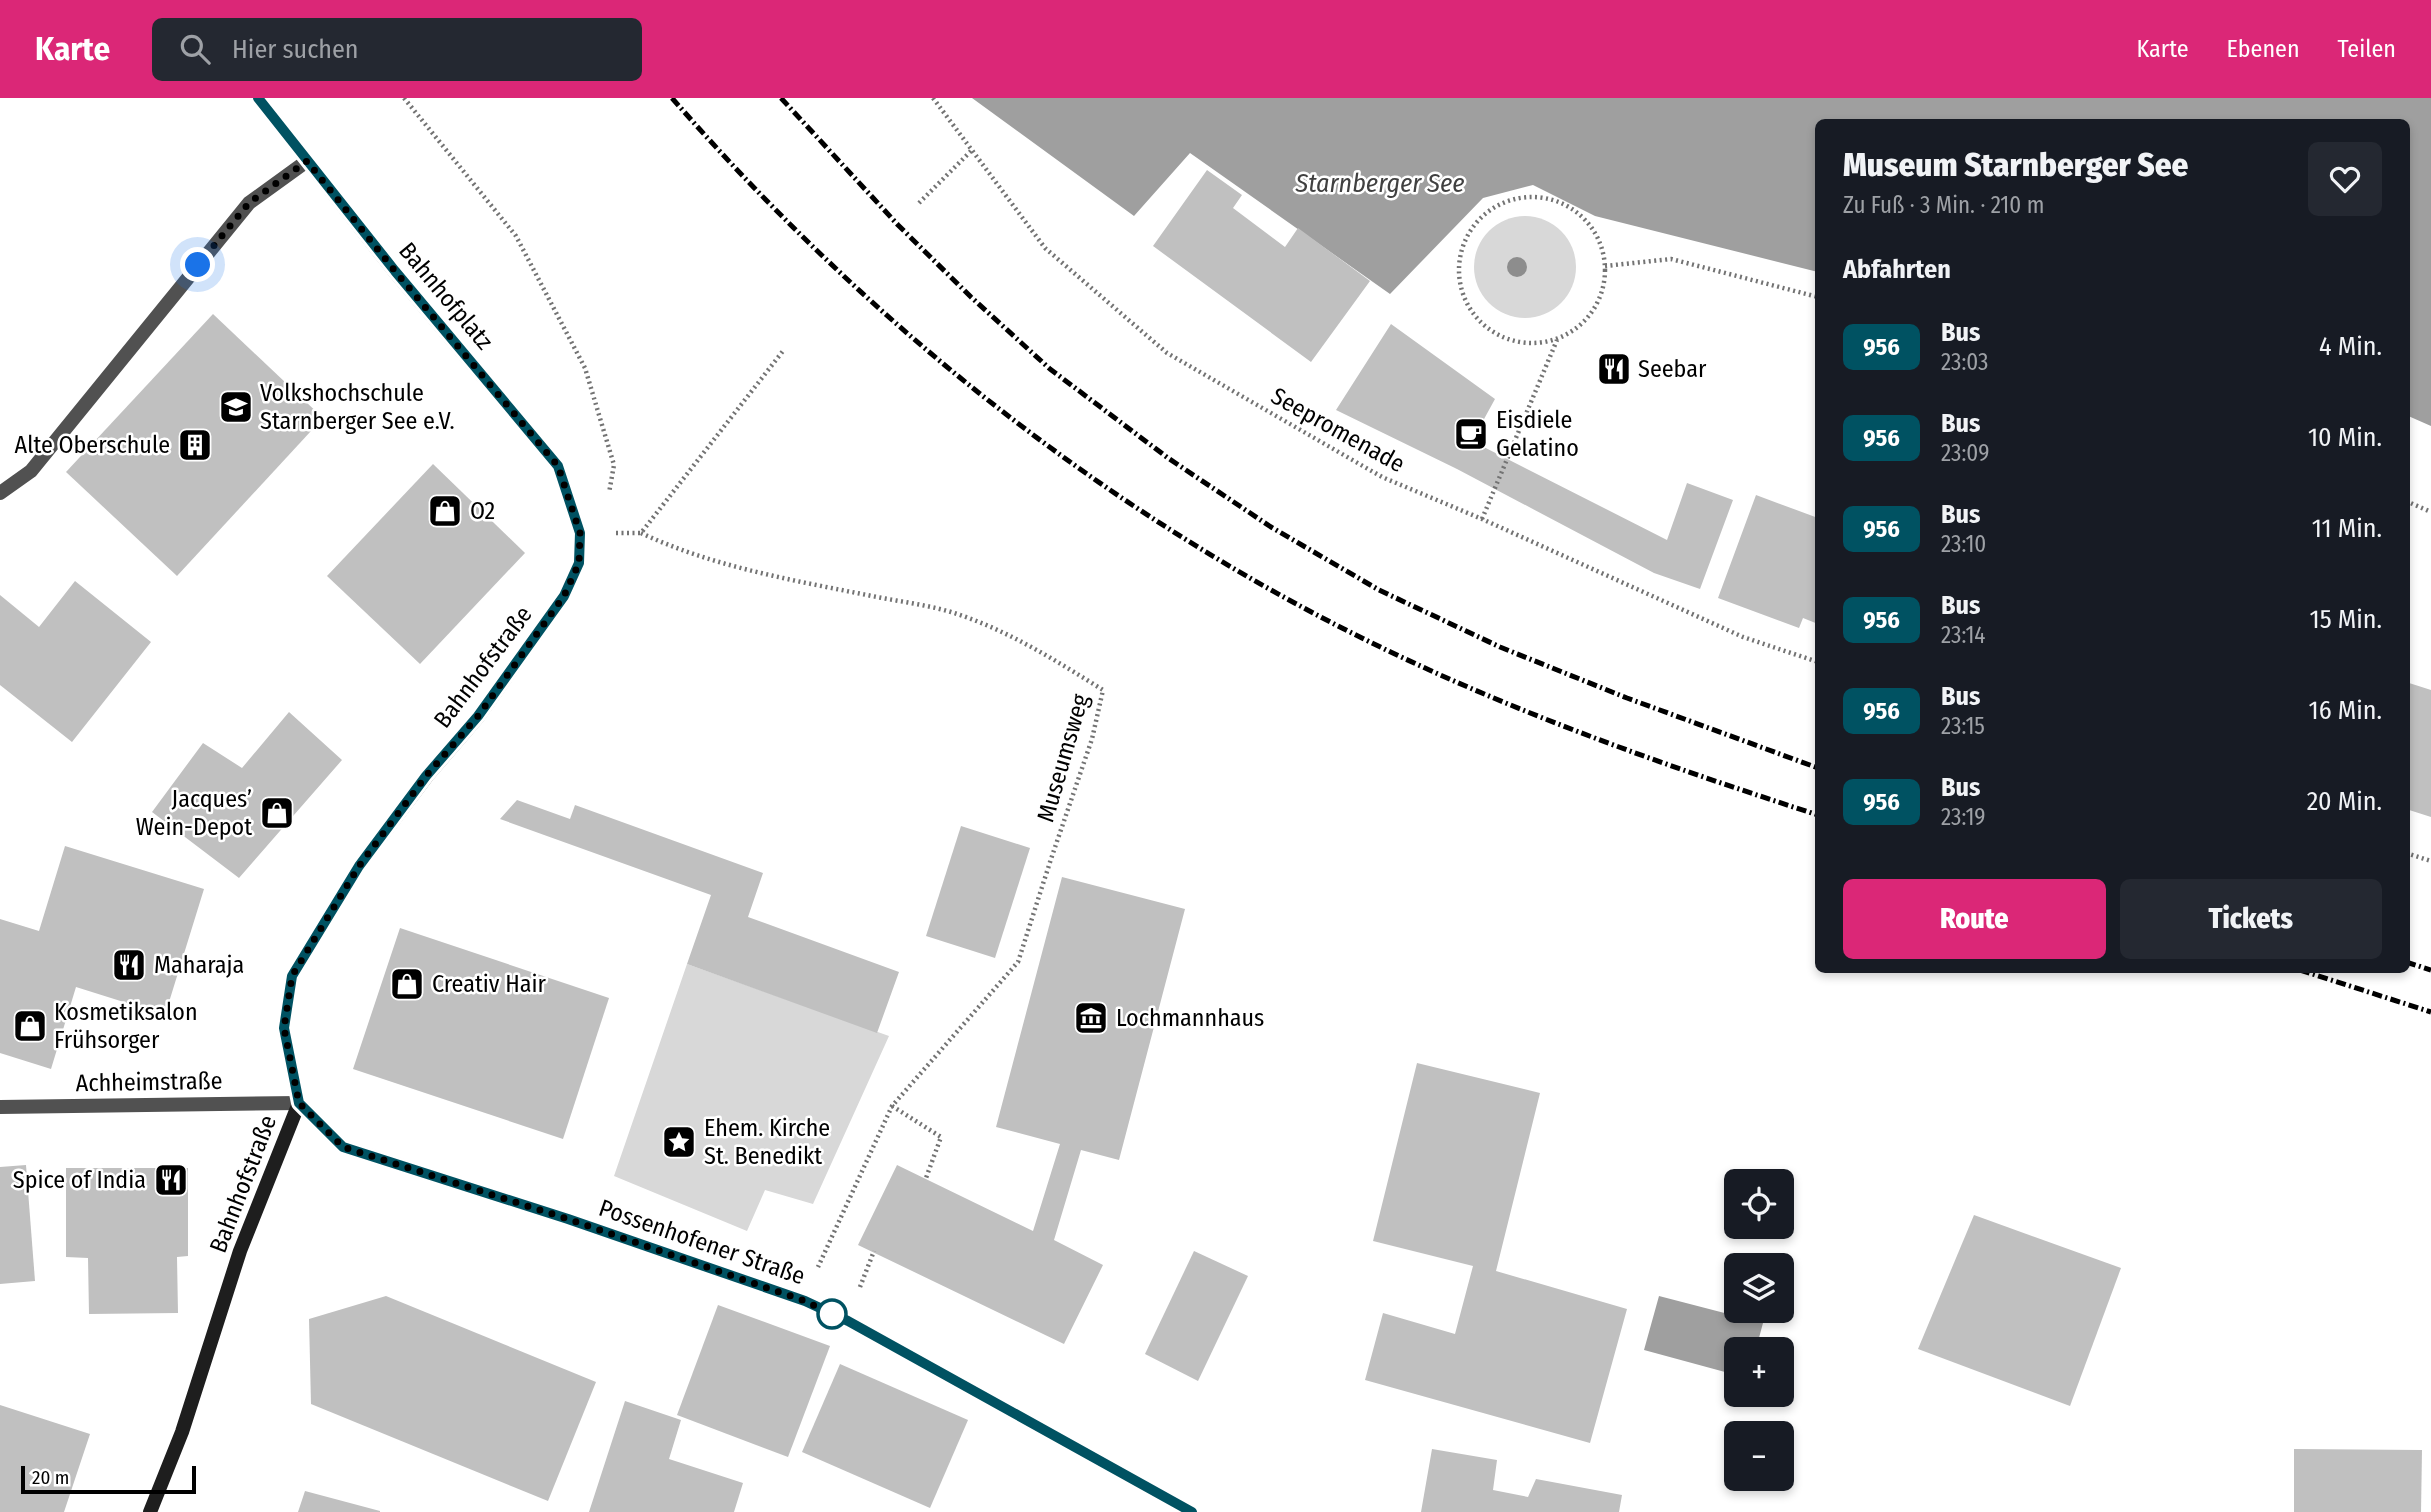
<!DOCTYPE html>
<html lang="de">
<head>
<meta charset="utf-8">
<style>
	body { margin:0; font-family:"Fira Sans Condensed",sans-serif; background:#242831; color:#f1f3f6; height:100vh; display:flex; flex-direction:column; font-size:26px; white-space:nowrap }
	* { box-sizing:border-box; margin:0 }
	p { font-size:23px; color:#9ea1a6 }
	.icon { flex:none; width:38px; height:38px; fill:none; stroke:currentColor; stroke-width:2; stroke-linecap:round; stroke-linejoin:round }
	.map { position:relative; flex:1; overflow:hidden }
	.drawer { position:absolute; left:1815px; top:21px; width:595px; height:854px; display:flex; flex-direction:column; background:#171b24; border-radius:10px; box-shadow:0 4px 10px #0003 }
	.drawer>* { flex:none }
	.badge { padding:0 14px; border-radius:10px; font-size:24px; line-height:46px }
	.buttons { position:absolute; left:1724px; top:1071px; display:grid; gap:14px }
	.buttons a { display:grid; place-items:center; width:70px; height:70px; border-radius:10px; background:#171b24; box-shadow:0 4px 10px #0003; font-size:35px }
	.scale { position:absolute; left:21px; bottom:18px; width:175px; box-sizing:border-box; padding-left:7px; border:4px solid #000; border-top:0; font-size:19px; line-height:24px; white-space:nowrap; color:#000; -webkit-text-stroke:5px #fff; paint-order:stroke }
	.you { position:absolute; width:35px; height:35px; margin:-18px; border:5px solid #fff; border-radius:50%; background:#1a73e8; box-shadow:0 0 0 10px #1a73e833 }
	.map>.badge { position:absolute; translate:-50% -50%; box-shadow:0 0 0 4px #fff }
	h2 { padding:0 28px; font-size:26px; line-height:63px }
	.round { display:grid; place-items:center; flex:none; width:74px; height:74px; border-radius:10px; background:#242831 }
	.head { display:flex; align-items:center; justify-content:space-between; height:119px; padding:0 28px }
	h1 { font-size:33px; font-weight:800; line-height:52px }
	.button { display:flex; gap:14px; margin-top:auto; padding:14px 28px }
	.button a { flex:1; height:80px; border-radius:10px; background:#db2777; color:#fff; font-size:28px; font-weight:800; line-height:80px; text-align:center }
	.button a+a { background:#242831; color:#f1f3f6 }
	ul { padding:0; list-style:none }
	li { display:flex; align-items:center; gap:21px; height:91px; padding:0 28px }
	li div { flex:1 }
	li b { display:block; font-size:26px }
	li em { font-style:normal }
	li .badge { min-width:77px; font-weight:700; text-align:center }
	header { display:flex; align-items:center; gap:42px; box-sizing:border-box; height:98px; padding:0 35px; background:#db2777; color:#fff }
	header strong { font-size:33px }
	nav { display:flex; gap:38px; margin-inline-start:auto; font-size:24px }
	.search { width:490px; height:63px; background:#242831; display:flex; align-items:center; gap:18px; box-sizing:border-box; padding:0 24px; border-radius:10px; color:#9ea1a6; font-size:26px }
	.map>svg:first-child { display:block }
	.green { fill:#d8d8d8 }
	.water { fill:#9f9f9f }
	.building { fill:#c0c0c0 }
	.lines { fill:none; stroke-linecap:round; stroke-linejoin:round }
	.path { stroke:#737373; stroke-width:4.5; stroke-dasharray:2 3.5; stroke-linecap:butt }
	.lane { stroke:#515151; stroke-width:14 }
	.street { stroke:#515151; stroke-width:14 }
	.secondary { stroke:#1e1e1e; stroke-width:14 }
	.rail { stroke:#000; stroke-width:5; stroke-dasharray:10 3.5 2 3.5; stroke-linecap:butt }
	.tree { fill:#8d8d8d }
	.line-casing { stroke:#fff; stroke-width:16 }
	.line { stroke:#005262; stroke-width:10 }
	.walk { stroke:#000; stroke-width:7; stroke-dasharray:0 12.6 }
	.stop-dot { fill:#fff; stroke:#005262; stroke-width:3.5 }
	.labels { text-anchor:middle; stroke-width:5; stroke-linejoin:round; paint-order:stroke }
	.street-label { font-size:24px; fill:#000; stroke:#fff }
	.poi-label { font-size:24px; fill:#000; stroke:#fff; text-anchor:start }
	.water-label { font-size:26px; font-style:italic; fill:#404040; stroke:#fff }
</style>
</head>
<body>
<header>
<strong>Karte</strong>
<div class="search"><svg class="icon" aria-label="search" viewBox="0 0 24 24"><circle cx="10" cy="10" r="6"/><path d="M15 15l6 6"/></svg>Hier suchen</div>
<nav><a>Karte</a><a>Ebenen</a><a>Teilen</a></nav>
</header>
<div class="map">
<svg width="2431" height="1414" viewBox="0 0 2431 1414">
	<rect width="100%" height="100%" fill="#fff"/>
	<!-- green -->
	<g class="green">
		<circle cx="1525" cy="169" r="51"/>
		<polygon points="687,866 889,938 813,1106 765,1092 747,1133 614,1078"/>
	</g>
	<!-- water -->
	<g class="water">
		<polygon points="972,0 2431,0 2431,328 2406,317 2406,24 1818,24 1818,174 1595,118 1533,87 1483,100 1390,196 1190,55 1134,118"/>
		<polygon points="1659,1198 1763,1225 1756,1251 1736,1251 1736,1277 1644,1252"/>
	</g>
	<!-- building -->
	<g class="building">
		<polygon points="1207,72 1242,97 1233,110 1285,149 1298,130 1370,183 1311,264 1153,148"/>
		<polygon points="213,216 323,320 177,478 66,374"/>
		<polygon points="1391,226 1495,301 1472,343 1667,442 1687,385 1733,402 1700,491 1654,475 1457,371 1336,312"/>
		<polygon points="433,366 525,455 420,566 327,478"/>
		<polygon points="1756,397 1818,420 1818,526 1803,520 1799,530 1718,500"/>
		<polygon points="75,483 151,544 72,644 0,587 0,497 39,529"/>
		<polygon points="2406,584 2431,592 2431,719 2406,711"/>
		<polygon points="289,614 342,662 239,780 152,714 203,645 242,670"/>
		<polygon points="517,702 570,721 575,707 763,775 748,819 899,874 877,935 687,866 711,797 500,721"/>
		<polygon points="961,728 1030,750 995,860 926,838"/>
		<polygon points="65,748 204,791 165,917 76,889 51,971 0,955 0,821 39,833"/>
		<polygon points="1062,779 1185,811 1119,1062 1081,1052 1054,1142 1103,1167 1064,1246 858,1147 897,1067 1033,1133 1060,1046 996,1029"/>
		<polygon points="400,830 609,900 563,1041 353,971"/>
		<polygon points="1417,965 1540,995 1496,1173 1627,1211 1590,1345 1365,1282 1383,1215 1455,1236 1473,1168 1373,1143"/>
		<polygon points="26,1067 35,1183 0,1186 0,1069"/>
		<polygon points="66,1070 188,1070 188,1158 177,1159 178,1215 89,1216 88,1160 66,1159"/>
		<polygon points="1974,1117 2121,1170 2070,1308 1918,1251"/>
		<polygon points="1194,1153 1248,1178 1198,1283 1145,1256"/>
		<polygon points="386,1198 596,1284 548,1403 311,1306 309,1221"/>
		<polygon points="718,1207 830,1248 788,1359 677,1317"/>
		<polygon points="840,1266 968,1322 930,1410 802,1354"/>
		<polygon points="625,1303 681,1322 669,1361 743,1385 734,1414 589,1414"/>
		<polygon points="0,1307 90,1336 64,1414 0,1414"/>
		<polygon points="1432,1351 1497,1362 1493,1392 1528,1399 1536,1381 1622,1397 1619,1414 1421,1414"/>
		<polygon points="2294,1351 2422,1352 2421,1414 2294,1414"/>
		<polygon points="305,1393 380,1413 380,1414 298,1414"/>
	</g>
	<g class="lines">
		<!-- path -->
		<g class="path">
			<polyline points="404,0 516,138 585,270 614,367 609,395"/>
			<polyline points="933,0 1045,150 1167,255 1382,379 1482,421 1743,539 1818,564"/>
			<circle cx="1532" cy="172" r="73"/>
			<polyline points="919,105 972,52"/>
			<polyline points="1605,168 1671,161 1818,199"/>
			<polyline points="2406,403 2431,414"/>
			<polyline points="1482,421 1557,242"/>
			<polyline points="616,435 641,435 783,253"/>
			<path d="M641 435C711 468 791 482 867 497 895 503 924 506 951 514 1006 531 1055 562 1103 592L1092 641 1051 761 1018 864 892 1008 818 1169"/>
			<polyline points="2406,755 2431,763"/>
			<polyline points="892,1008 941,1039 926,1080"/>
			<polyline points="860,1189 874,1153"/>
		</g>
		<!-- lane -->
		<polyline class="lane" points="0,395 31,373 249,105 307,63"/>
		<!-- street -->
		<polyline class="street" points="0,1009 299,1005"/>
		<!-- secondary -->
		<g class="secondary">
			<polyline points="299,1005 343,1049 568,1121 805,1203 848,1223 1192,1414"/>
			<polyline points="150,1414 182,1334 240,1153 299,1005 284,930 292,878 359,768 427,678 478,619 564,498 579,465 580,434 558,368 395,174 258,0"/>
		</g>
		<!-- rail -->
		<g class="rail">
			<path d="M672 0C861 217 1087 400 1344 531 1495 608 1657 665 1818 717"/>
			<polyline points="781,0 898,127 971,199 1050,271 1168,360 1271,429 1379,492 1500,549 1627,600 1818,670"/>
			<polyline points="2406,864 2431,872"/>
			<polyline points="2300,872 2431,914"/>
		</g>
	</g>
	<!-- trees -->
	<circle class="tree" cx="1517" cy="169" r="10"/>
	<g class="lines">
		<defs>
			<polyline id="line" points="258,0 395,173 558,368 580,435 579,465 564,498 478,618 426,678 359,768 292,878 284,930 299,1005 343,1049 568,1121 805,1203 848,1223 1192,1414"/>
		</defs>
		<!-- line casing -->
		<use href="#line" class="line-casing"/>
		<!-- line -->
		<use href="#line" class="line"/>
		<!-- walk -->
		<polyline class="walk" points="198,167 249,105 307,63 395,173 558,368 580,435 579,465 564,498 478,618 426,678 359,768 292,878 284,930 299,1005 343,1049 568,1121 805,1203 832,1216"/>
	</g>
	<!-- icons -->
	<defs>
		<symbol id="restaurant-square" viewBox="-11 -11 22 22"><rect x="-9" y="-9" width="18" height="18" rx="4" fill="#000" stroke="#fff"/><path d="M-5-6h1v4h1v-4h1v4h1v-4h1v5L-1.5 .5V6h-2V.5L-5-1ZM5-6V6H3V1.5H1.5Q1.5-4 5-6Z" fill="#fff"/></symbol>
		<symbol id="university-square" viewBox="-11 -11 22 22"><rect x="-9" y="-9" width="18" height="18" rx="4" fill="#000" stroke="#fff"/><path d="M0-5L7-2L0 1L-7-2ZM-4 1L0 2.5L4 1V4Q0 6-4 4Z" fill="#fff"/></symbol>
		<symbol id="cafe-square" viewBox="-11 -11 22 22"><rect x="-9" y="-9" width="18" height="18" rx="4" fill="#000" stroke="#fff"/><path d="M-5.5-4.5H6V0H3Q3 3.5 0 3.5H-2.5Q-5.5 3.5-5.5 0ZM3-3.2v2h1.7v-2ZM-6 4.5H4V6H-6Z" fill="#fff"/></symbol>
		<symbol id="building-square" viewBox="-11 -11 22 22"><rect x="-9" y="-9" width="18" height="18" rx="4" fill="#000" stroke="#fff"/><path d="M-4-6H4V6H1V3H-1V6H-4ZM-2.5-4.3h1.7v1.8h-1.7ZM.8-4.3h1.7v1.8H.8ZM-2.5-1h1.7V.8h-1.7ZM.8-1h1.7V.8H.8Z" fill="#fff"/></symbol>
		<symbol id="shop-square" viewBox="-11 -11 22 22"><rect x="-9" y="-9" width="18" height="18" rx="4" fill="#000" stroke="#fff"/><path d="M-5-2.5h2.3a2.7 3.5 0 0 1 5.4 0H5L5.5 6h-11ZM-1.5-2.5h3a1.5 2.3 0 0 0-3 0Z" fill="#fff"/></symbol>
		<symbol id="museum-square" viewBox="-11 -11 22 22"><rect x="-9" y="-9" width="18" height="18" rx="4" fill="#000" stroke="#fff"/><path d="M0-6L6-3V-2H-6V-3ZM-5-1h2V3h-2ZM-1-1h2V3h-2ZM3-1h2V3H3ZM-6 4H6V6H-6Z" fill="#fff"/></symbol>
		<symbol id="sight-square" viewBox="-11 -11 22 22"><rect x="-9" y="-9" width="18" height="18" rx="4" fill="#000" stroke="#fff"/><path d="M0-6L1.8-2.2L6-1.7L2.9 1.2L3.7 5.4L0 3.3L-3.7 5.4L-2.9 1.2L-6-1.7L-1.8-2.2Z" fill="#fff"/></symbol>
	</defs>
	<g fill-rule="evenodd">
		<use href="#restaurant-square" x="1595" y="252" width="38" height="38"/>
		<use href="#university-square" x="217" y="290" width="38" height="38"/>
		<use href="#cafe-square" x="1452" y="317" width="38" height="38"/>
		<use href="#building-square" x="176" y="328" width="38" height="38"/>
		<use href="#shop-square" x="426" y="394" width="38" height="38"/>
		<use href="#shop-square" x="258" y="696" width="38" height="38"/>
		<use href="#restaurant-square" x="110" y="848" width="38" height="38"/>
		<use href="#shop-square" x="388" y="867" width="38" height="38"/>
		<use href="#museum-square" x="1072" y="901" width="38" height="38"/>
		<use href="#shop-square" x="11" y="909" width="38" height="38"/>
		<use href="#sight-square" x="660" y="1025" width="38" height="38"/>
		<use href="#restaurant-square" x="152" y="1063" width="38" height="38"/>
	</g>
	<!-- markers -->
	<circle class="stop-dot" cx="832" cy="1216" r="14"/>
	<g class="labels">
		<!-- street labels -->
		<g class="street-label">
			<text transform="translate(446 198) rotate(50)" y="8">Bahnhofplatz</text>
			<text transform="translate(1338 332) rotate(29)" y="8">Seepromenade</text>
			<text transform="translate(483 569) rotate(-53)" y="8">Bahnhofstraße</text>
			<text transform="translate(1063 660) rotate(-74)" y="8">Museumsweg</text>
			<text transform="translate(149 984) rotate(-1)" y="8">Achheimstraße</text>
			<text transform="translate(243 1086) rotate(-69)" y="8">Bahnhofstraße</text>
			<text transform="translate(702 1144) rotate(19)" y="8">Possenhofener Straße</text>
		</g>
		<!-- poi labels -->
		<g class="poi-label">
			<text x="1638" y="279">Seebar</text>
			<text x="260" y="303">Volkshochschule<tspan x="260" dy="28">Starnberger See e.V.</tspan></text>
			<text x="1496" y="330">Eisdiele<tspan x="1496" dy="28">Gelatino</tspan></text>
			<text x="170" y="355" text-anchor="end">Alte Oberschule</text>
			<text x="470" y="421">O2</text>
			<text x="252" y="709" text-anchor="end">Jacques’<tspan x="252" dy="28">Wein-Depot</tspan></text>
			<text x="154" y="875">Maharaja</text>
			<text x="432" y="894">Creativ Hair</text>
			<text x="54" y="922">Kosmetiksalon<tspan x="54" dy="28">Frühsorger</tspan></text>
			<text x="1116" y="928">Lochmannhaus</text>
			<text x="704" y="1038">Ehem. Kirche<tspan x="704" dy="28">St. Benedikt</tspan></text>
			<text x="146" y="1090" text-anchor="end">Spice of India</text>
		</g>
		<!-- water labels -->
		<g class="water-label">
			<text x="1380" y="94">Starnberger See</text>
		</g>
	</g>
</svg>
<div class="buttons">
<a><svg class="icon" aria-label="locate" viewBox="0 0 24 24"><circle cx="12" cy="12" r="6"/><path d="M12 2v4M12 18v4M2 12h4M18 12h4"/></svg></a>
<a><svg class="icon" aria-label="layers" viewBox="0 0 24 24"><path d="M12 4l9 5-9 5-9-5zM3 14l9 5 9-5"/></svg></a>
<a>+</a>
<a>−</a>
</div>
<div class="scale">20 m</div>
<div class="you" style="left:198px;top:167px"></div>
<section class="drawer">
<div class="head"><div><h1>Museum Starnberger See</h1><p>Zu Fuß · 3 Min. · 210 m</p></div><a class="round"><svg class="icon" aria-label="heart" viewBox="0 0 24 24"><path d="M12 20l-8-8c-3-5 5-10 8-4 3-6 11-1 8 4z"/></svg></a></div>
<h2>Abfahrten</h2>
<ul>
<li><span class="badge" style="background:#005262;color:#fff">956</span><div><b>Bus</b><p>23:03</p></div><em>4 Min.</em></li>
<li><span class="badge" style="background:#005262;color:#fff">956</span><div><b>Bus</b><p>23:09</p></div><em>10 Min.</em></li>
<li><span class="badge" style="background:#005262;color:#fff">956</span><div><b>Bus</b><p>23:10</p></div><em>11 Min.</em></li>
<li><span class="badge" style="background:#005262;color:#fff">956</span><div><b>Bus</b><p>23:14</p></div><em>15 Min.</em></li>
<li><span class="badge" style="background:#005262;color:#fff">956</span><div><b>Bus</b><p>23:15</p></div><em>16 Min.</em></li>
<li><span class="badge" style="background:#005262;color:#fff">956</span><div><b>Bus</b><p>23:19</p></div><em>20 Min.</em></li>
</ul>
<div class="button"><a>Route</a><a>Tickets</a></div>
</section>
</div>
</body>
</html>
